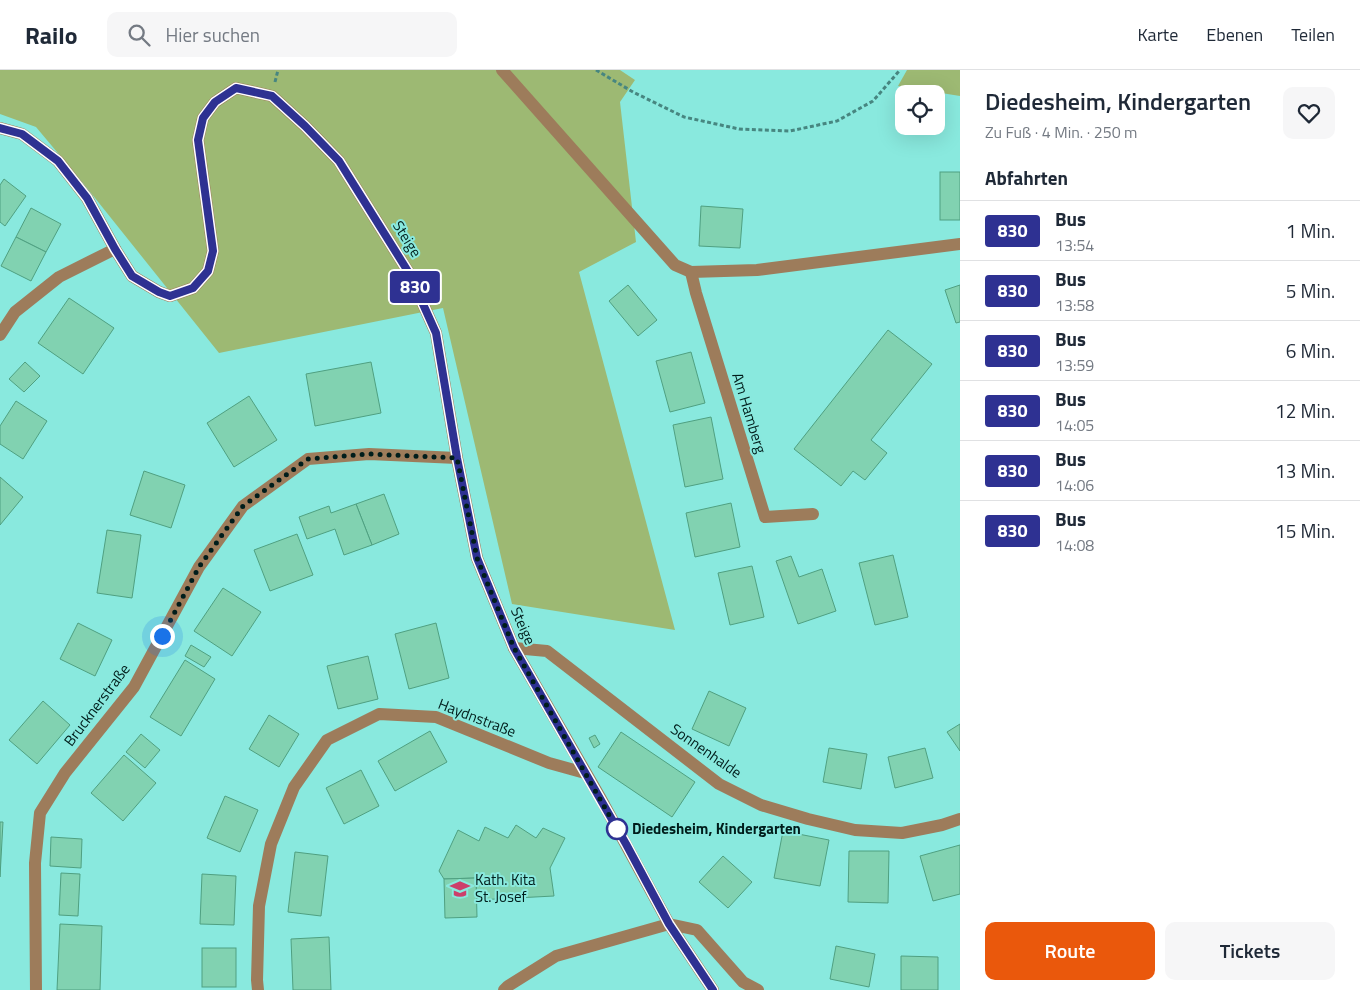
<!DOCTYPE html>
<html lang="de">
<head>
<meta charset="utf-8">
<style>
	body { margin:0; font-family:"Titillium Web",sans-serif; background:#f6f6f7; color:#1f2937; height:100vh; display:flex; flex-direction:column; font-size:19px; white-space:nowrap }
	* { box-sizing:border-box; margin:0 }
	p { font-size:16px; color:#747a83 }
	.icon { flex:none; width:28px; height:28px; fill:none; stroke:currentColor; stroke-width:2; stroke-linecap:round; stroke-linejoin:round }
	.map { position:relative; flex:1; overflow:hidden }
	.drawer { display:flex; flex-direction:column; background:#fff; width:400px }
	.drawer>* { flex:none }
	.badge { padding:0 10px; border-radius:4px; font-size:18px; line-height:32px }
	.tools { position:absolute; left:895px; top:15px; display:grid; gap:10px }
	.tools a { display:grid; place-items:center; width:50px; height:50px; border-radius:10px; background:#fff; box-shadow:0 5px 20px #0002; font-size:25px }
	.you { position:absolute; width:25px; height:25px; margin:-12px; border:4px solid #fff; border-radius:50%; background:#1a73e8; box-shadow:0 0 0 8px #1a73e833 }
	.map>.badge { position:absolute; translate:-50% -50%; box-shadow:0 0 0 2px #fff }
	h2 { padding:0 25px; font-size:19px; line-height:45px }
	.round { display:grid; place-items:center; flex:none; width:52px; height:52px; border-radius:10px; background:#f6f6f7 }
	.summary { display:flex; align-items:center; justify-content:space-between; height:85px; padding:0 25px }
	h1 { font-size:24px; font-weight:600; line-height:38px }
	.action { display:flex; gap:10px; margin-top:auto; padding:10px 25px }
	.action a { flex:1; height:58px; border-radius:10px; background:#ea580c; color:#fff; font-size:20px; font-weight:600; line-height:58px; text-align:center }
	.action a+a { background:#f6f6f7; color:#1f2937 }
	ul { padding:0; list-style:none }
	li { display:flex; align-items:center; gap:15px; height:60px; padding:0 25px; border-top:1px solid #e0e1e3 }
	li div { flex:1 }
	li b { display:block; font-size:19px }
	li em { font-style:normal }
	li .badge { min-width:55px; font-weight:700; text-align:center }
	header { display:flex; align-items:center; gap:30px; box-sizing:border-box; height:70px; padding:0 25px; background:#fff; border-bottom:1px solid #e0e1e3 }
	header strong { font-size:24px }
	nav { display:flex; gap:28px; margin-inline-start:auto; font-size:18px }
	.search { width:350px; height:45px; background:#f6f6f7; display:flex; align-items:center; gap:12px; box-sizing:border-box; padding:0 18px; border-radius:10px; color:#747a83; font-size:19px }
	main { display:flex; flex:1; min-height:0 }
	.map>svg:first-child { display:block }
	.green { fill:#9db973 }
	.building { fill:#81d2b1; stroke:#4fa081 }
	.lines { fill:none; stroke-linecap:round; stroke-linejoin:round }
	.path { stroke:#478680; stroke-width:3; stroke-dasharray:4 2.5; stroke-linecap:butt }
	.minor { stroke:#9d7c5b; stroke-width:12 }
	.line-casing { stroke:#fff; stroke-width:11 }
	.line { stroke:#2e3192; stroke-width:8 }
	.walk { stroke:#001d1b; stroke-width:5; stroke-dasharray:0 9 }
	.stop-dot { fill:#fff; stroke:#2e3192; stroke-width:2.5 }
	.labels { text-anchor:middle; stroke-width:4; stroke-linejoin:round; paint-order:stroke }
	.street-label { font-size:15px; fill:#001d1b; stroke:#89e9de }
	.stop-label { font-size:15px; font-weight:bold; fill:#001d1b; stroke:#89e9de; text-anchor:start }
	.poi-label { font-size:15px; fill:#001d1b; stroke:#89e9de; text-anchor:start }
</style>
</head>
<body>
<header>
<strong>Railo</strong>
<div class="search"><svg class="icon" aria-label="search" viewBox="0 0 24 24"><circle cx="10" cy="10" r="6"/><path d="M15 15l6 6"/></svg>Hier suchen</div>
<nav><a>Karte</a><a>Ebenen</a><a>Teilen</a></nav>
</header>
<main>
<div class="map">
<svg width="960" height="920" viewBox="0 0 960 920">
	<rect width="100%" height="100%" fill="#89e9de"/>
	<!-- green -->
	<g class="green">
		<polygon points="0,0 620,0 635,10 620,32 636,172 579,202 675,560 512,534 443,238 219,283 83,113 36,57 0,44"/>
		<polygon points="907,0 960,0 960,26 898,16"/>
	</g>
	<!-- building -->
	<g class="building">
		<rect x="940" y="102" width="20" height="48"/>
		<polygon points="4,109 26,126 5,156 0,152 0,115"/>
		<polygon points="701,136 743,139 740,178 699,176"/>
		<polygon points="31,138 61,154 46,182 16,167"/>
		<polygon points="16,167 46,182 31,211 1,196"/>
		<polygon points="628,215 657,250 638,266 609,231"/>
		<polygon points="960,215 960,252 956,253 945,220"/>
		<polygon points="69,228 114,258 83,304 38,273"/>
		<polygon points="888,260 932,294 871,370 887,383 865,410 853,401 841,416 794,379"/>
		<polygon points="691,282 705,333 670,342 656,291"/>
		<polygon points="25,292 40,306 24,322 9,309"/>
		<polygon points="371,292 381,343 315,356 306,304"/>
		<polygon points="249,326 277,370 234,397 207,353"/>
		<polygon points="16,331 47,351 23,389 0,374 0,356"/>
		<polygon points="711,347 723,409 685,417 673,355"/>
		<polygon points="144,401 185,415 171,458 130,445"/>
		<polygon points="0,407 23,427 0,455"/>
		<polygon points="384,424 399,464 372,475 356,434"/>
		<polygon points="731,433 740,477 695,487 686,443"/>
		<polygon points="356,434 372,475 344,485 335,459 307,469 299,447 329,436 331,443"/>
		<polygon points="107,460 141,465 132,528 97,523"/>
		<polygon points="297,464 313,505 270,521 254,480"/>
		<polygon points="893,485 908,547 875,555 859,493"/>
		<polygon points="791,486 799,507 822,499 836,541 798,554 776,491"/>
		<polygon points="752,496 764,547 730,555 718,503"/>
		<polygon points="223,518 261,542 232,586 194,561"/>
		<polygon points="78,553 112,570 95,606 60,589"/>
		<polygon points="436,553 449,608 409,619 395,564"/>
		<polygon points="191,575 211,587 204,597 185,586"/>
		<polygon points="368,586 378,629 338,639 327,596"/>
		<polygon points="185,590 215,609 181,666 150,647"/>
		<polygon points="709,621 746,638 729,676 692,659"/>
		<polygon points="43,631 70,655 37,694 9,670"/>
		<polygon points="269,645 299,664 279,697 249,679"/>
		<polygon points="960,654 960,681 947,662"/>
		<polygon points="430,661 447,692 395,721 378,691"/>
		<polygon points="621,662 695,712 672,747 598,697"/>
		<polygon points="141,664 160,680 145,698 126,682"/>
		<polygon points="595,665 600,674 594,678 589,668"/>
		<polygon points="829,678 867,684 861,719 823,712"/>
		<polygon points="925,678 933,708 895,718 888,687"/>
		<polygon points="124,685 156,713 123,751 91,723"/>
		<polygon points="361,700 379,736 344,754 326,718"/>
		<polygon points="225,726 258,740 240,782 207,768"/>
		<polygon points="0,752 3,752 0,807"/>
		<polygon points="516,755 536,768 543,758 565,768 550,798 554,826 477,830 476,808 444,809 439,801 458,760 479,771 485,757 508,768"/>
		<polygon points="783,761 829,770 820,816 774,808"/>
		<polygon points="51,767 82,769 81,798 50,796"/>
		<polygon points="960,775 960,824 933,831 920,786"/>
		<polygon points="849,781 889,781 888,833 848,832"/>
		<polygon points="295,782 328,786 321,846 288,842"/>
		<polygon points="723,786 752,812 728,838 699,812"/>
		<polygon points="61,803 80,804 78,846 59,845"/>
		<polygon points="202,804 236,806 234,855 200,854"/>
		<polygon points="476,808 477,847 445,848 444,809"/>
		<polygon points="60,854 102,856 100,920 57,920"/>
		<polygon points="329,867 331,920 293,920 291,869"/>
		<polygon points="836,876 875,884 869,917 830,909"/>
		<rect x="202" y="878" width="34" height="39"/>
		<polygon points="901,886 938,887 938,920 901,920"/>
	</g>
	<g class="lines">
		<!-- path -->
		<g class="path">
			<polyline points="596,0 633,22 684,47 739,59 790,61 837,51 873,31 900,0"/>
			<polyline points="275,12 278,0"/>
		</g>
		<!-- minor -->
		<g class="minor">
			<polyline points="502,0 675,195 691,202 757,200 960,174"/>
			<polyline points="0,58 22,64 58,91 87,128 115,179 132,206 159,222 170,226 193,218 208,201 213,181 198,70 203,48 215,32 236,18 272,26 305,56 339,91 409,203 436,263 457,388 477,488 514,578 601,729 669,854 713,920"/>
			<polyline points="691,202 696,223 765,447 813,444"/>
			<polyline points="0,265 15,242 59,207 115,179"/>
			<polyline points="514,578 547,581 719,714 761,735 808,749 855,760 902,763 942,755 960,749"/>
			<polyline points="36,920 35,793 40,743 65,703 134,617 199,497 243,436 308,389 369,384 457,388"/>
			<polyline points="258,920 257,910 259,836 271,774 294,717 327,670 379,644 436,647 549,693 585,703"/>
			<polyline points="504,920 508,916 556,886 669,854 697,860 743,912 758,920"/>
		</g>
	</g>
	<g class="lines">
		<defs>
			<polyline id="line" points="0,58 22,64 58,91 87,128 115,179 132,206 159,222 170,226 193,218 208,201 213,181 198,70 203,48 215,32 236,18 272,26 305,56 339,91 409,203 436,263 457,388 477,488 514,578 626,774 669,854 713,920"/>
		</defs>
		<!-- line casing -->
		<use href="#line" class="line-casing"/>
		<!-- line -->
		<use href="#line" class="line"/>
		<!-- walk -->
		<polyline class="walk" points="162,566 199,497 243,436 308,389 369,384 457,388 477,488 514,578 617,759"/>
	</g>
	<!-- icons -->
	<defs>
		<symbol id="school-bare" viewBox="-9 -9 18 18"><path d="M0-5L7-2L0 1L-7-2ZM-4 1L0 2.5L4 1V4Q0 6-4 4Z" fill="#cd3f6a" stroke="#89e9de" stroke-width="2.5" paint-order="stroke"/></symbol>
	</defs>
	<g fill-rule="evenodd">
		<use href="#school-bare" x="446" y="805" width="28" height="28"/>
	</g>
	<!-- markers -->
	<circle class="stop-dot" cx="617" cy="759" r="10"/>
	<g class="labels">
		<!-- street labels -->
		<g class="street-label">
			<text transform="translate(407 169) rotate(58)" y="5">Steige</text>
			<text transform="translate(749 343) rotate(73)" y="5">Am Hamberg</text>
			<text transform="translate(523 556) rotate(66)" y="5">Steige</text>
			<text transform="translate(97 635) rotate(-53)" y="5">Brucknerstraße</text>
			<text transform="translate(477 648) rotate(21)" y="5">Haydnstraße</text>
			<text transform="translate(706 681) rotate(35)" y="5">Sonnenhalde</text>
		</g>
		<!-- stop labels -->
		<g class="stop-label">
			<text x="632" y="764">Diedesheim, Kindergarten</text>
		</g>
		<!-- poi labels -->
		<g class="poi-label">
			<text x="475" y="815">Kath. Kita<tspan x="475" dy="17">St. Josef</tspan></text>
		</g>
	</g>
</svg>
<div class="tools">
<a><svg class="icon" aria-label="locate" viewBox="0 0 24 24"><circle cx="12" cy="12" r="6"/><path d="M12 2v4M12 18v4M2 12h4M18 12h4"/></svg></a>
</div>
<div class="you" style="left:162px;top:566px"></div>
<b class="badge" style="left:415px;top:217px;background:#2e3192;color:#fff">830</b>
</div>
<section class="drawer">
<div class="summary"><div><h1>Diedesheim, Kindergarten</h1><p>Zu Fuß · 4 Min. · 250 m</p></div><a class="round"><svg class="icon" aria-label="heart" viewBox="0 0 24 24"><path d="M12 20l-8-8c-3-5 5-10 8-4 3-6 11-1 8 4z"/></svg></a></div>
<h2>Abfahrten</h2>
<ul>
<li><span class="badge" style="background:#2e3192;color:#fff">830</span><div><b>Bus</b><p>13:54</p></div><em>1 Min.</em></li>
<li><span class="badge" style="background:#2e3192;color:#fff">830</span><div><b>Bus</b><p>13:58</p></div><em>5 Min.</em></li>
<li><span class="badge" style="background:#2e3192;color:#fff">830</span><div><b>Bus</b><p>13:59</p></div><em>6 Min.</em></li>
<li><span class="badge" style="background:#2e3192;color:#fff">830</span><div><b>Bus</b><p>14:05</p></div><em>12 Min.</em></li>
<li><span class="badge" style="background:#2e3192;color:#fff">830</span><div><b>Bus</b><p>14:06</p></div><em>13 Min.</em></li>
<li><span class="badge" style="background:#2e3192;color:#fff">830</span><div><b>Bus</b><p>14:08</p></div><em>15 Min.</em></li>
</ul>
<div class="action"><a>Route</a><a>Tickets</a></div>
</section>
</main>
</body>
</html>
